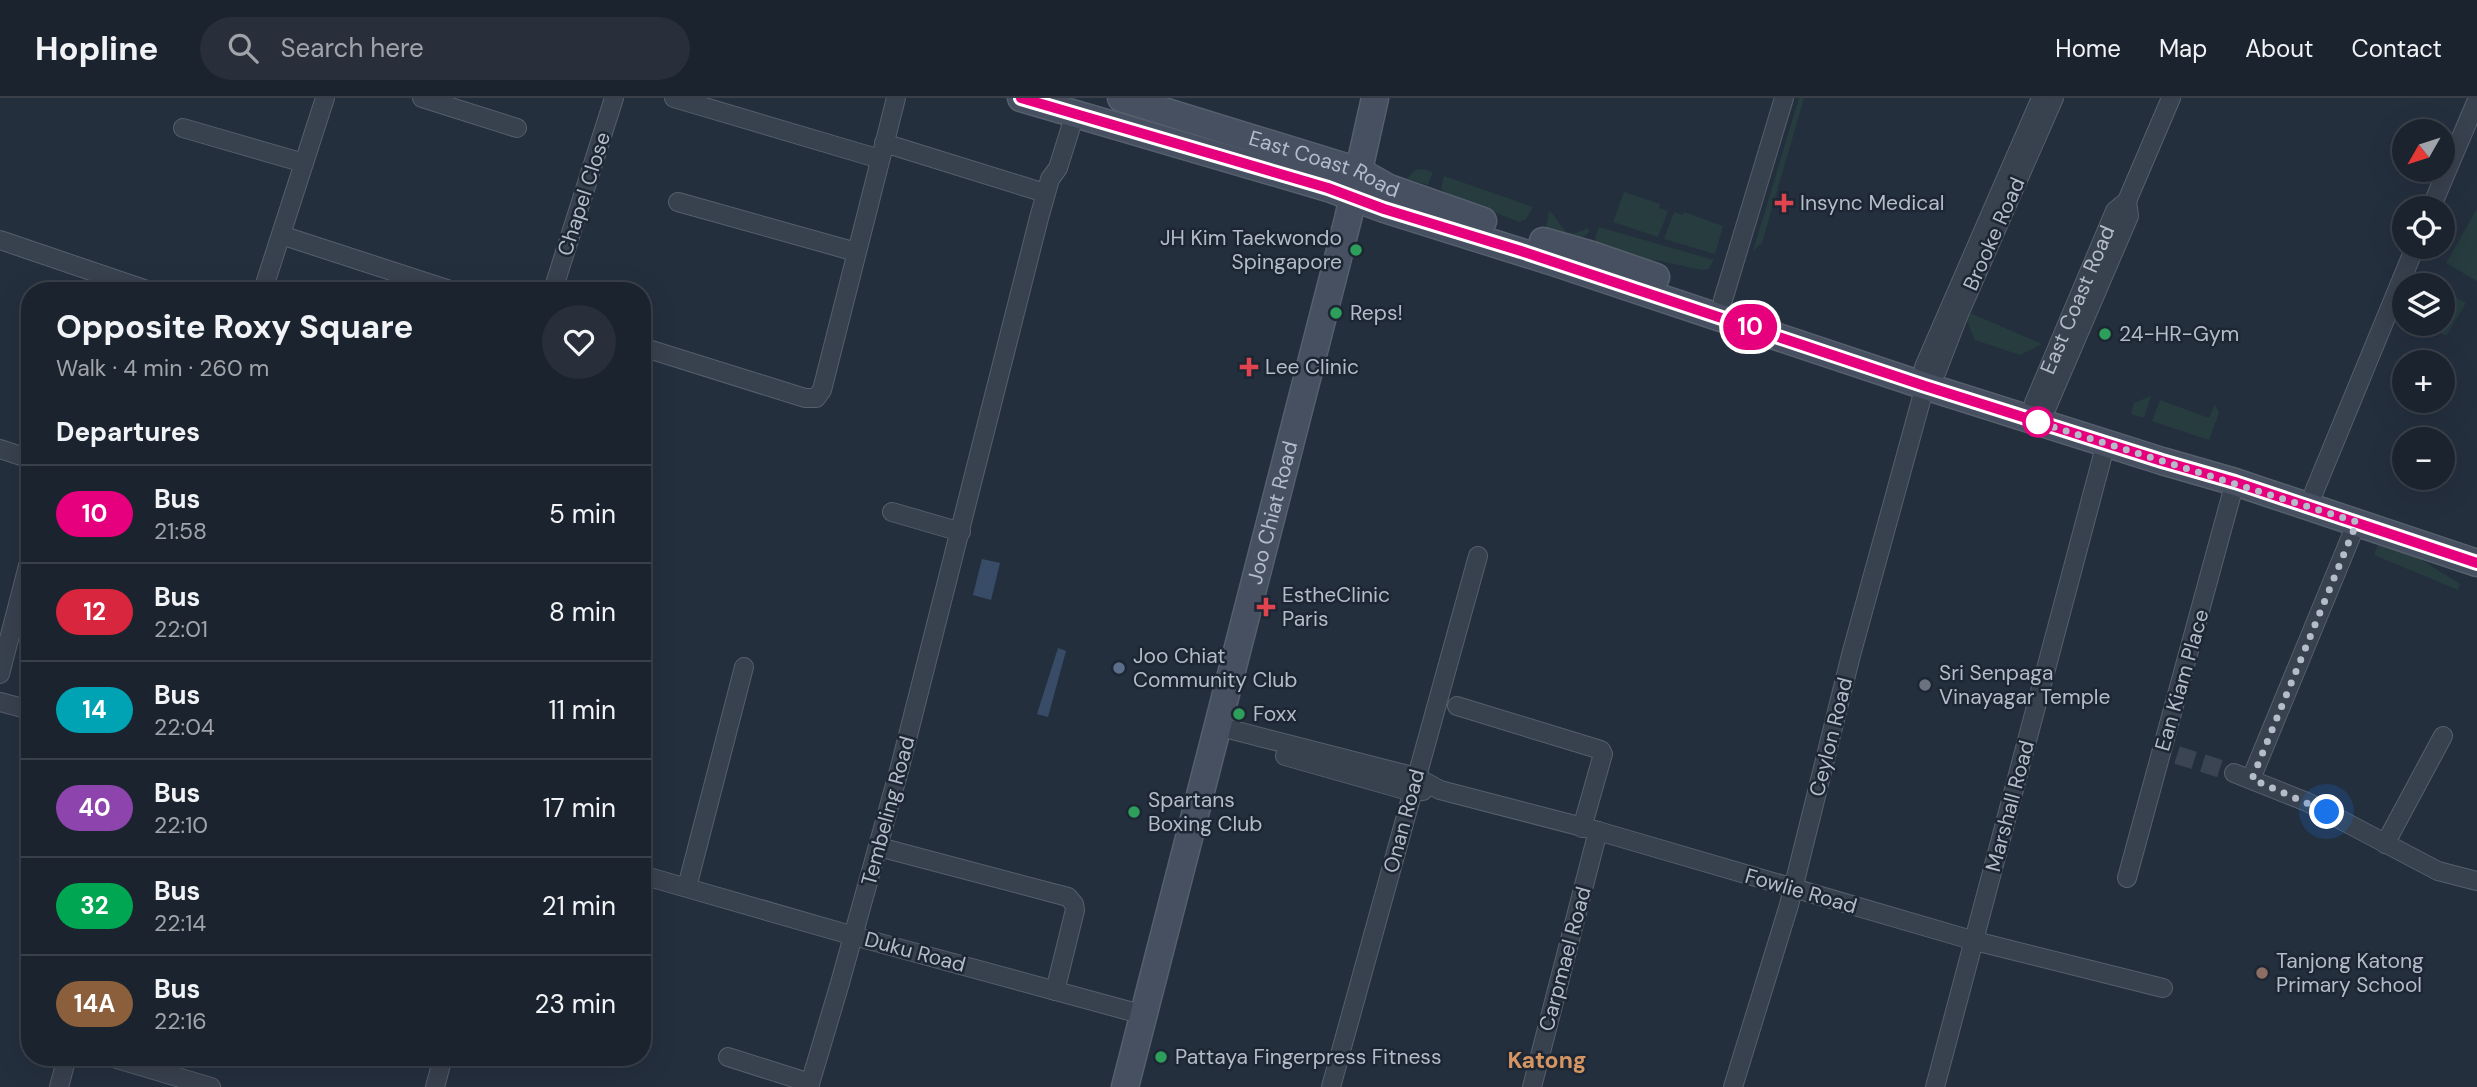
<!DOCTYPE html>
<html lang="en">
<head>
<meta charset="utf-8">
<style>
	body { margin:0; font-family:"DM Sans",sans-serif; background:#282f3a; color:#f1f3f6; height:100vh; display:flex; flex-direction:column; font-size:26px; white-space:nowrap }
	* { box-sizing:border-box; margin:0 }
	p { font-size:23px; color:#a0a4aa }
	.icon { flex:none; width:38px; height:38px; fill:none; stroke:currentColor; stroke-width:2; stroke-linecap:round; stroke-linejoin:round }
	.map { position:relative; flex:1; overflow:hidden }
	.sheet { position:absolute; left:21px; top:184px; width:630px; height:784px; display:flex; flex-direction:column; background:#1b232e; border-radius:28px; box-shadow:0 7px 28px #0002,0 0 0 2px #39404a }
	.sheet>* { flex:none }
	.badge { padding:0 14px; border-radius:23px; font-size:24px; line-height:46px }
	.needle { width:46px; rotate:231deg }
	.controls { position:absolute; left:2392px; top:21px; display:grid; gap:14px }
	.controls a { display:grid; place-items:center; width:63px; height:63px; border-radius:50%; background:#1b232e; box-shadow:0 7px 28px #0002,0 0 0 2px #39404a; font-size:35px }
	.you { position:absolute; width:35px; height:35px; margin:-18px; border:5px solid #fff; border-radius:50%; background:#1a73e8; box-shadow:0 0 0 10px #1a73e833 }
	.map>.badge { position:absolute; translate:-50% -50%; box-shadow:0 0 0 4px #fff }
	h2 { padding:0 35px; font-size:26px; line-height:63px }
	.round { display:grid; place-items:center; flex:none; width:74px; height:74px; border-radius:37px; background:#282f3a }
	.head { display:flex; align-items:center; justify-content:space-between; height:119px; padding:0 35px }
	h1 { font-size:33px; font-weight:700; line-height:52px }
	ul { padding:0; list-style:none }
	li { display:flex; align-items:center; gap:21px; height:98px; padding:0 35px; border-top:2px solid #39404a }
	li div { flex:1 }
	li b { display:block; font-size:26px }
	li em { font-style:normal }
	li .badge { min-width:77px; font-weight:700; text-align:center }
	header { display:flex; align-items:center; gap:42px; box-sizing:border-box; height:98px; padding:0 35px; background:#1b232e; border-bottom:2px solid #39404a }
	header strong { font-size:33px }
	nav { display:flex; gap:38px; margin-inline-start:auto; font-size:24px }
	.search { width:490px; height:63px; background:#282f3a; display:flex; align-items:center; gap:18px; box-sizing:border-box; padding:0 24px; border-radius:38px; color:#a0a4aa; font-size:26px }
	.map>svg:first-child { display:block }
	.green { fill:#263c3f }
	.water { fill:#394c67 }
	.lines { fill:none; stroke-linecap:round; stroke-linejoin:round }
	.street-tunnel { stroke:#3a4453; stroke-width:18; stroke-dasharray:18 9; stroke-linecap:butt }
	.street-casing { stroke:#565f6c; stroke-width:20 }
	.secondary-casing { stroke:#565f6c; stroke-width:29 }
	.street { stroke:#38414e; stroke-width:18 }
	.secondary { stroke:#465061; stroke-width:26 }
	.line-casing { stroke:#fff; stroke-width:16 }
	.line { stroke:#e6007e; stroke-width:10 }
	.walk { stroke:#b4bcc9; stroke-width:7; stroke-dasharray:0 12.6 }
	.health-dot { fill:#e0444e; stroke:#1d2633; stroke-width:2.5 }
	.leisure-dot { fill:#2e9e5b; stroke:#1d2633; stroke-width:2.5 }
	.stop-dot { fill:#fff; stroke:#e6007e; stroke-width:3.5 }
	.service-dot { fill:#5c6f8a; stroke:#1d2633; stroke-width:2.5 }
	.worship-dot { fill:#6b7280; stroke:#1d2633; stroke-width:2.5 }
	.education-dot { fill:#8d6e63; stroke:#1d2633; stroke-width:2.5 }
	.labels { text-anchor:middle; stroke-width:5; stroke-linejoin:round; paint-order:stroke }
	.street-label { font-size:21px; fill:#b4bcc9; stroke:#1d2633 }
	.poi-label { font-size:21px; fill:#b4bcc9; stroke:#1d2633; text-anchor:start }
	.neighbourhood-label { font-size:23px; font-weight:bold; fill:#d59563; stroke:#1d2633 }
</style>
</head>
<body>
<header>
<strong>Hopline</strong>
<div class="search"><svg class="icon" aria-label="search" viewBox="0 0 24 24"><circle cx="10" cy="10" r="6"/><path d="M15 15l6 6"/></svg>Search here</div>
<nav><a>Home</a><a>Map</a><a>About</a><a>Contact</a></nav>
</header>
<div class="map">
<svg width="2477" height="989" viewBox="0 0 2477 989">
	<rect width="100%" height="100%" fill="#242f3e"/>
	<!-- green -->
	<g class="green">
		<polygon points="1799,0 1804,0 1762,145 1753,153"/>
		<polygon points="1422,71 1433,74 1428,87 1407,81 1415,72"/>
		<polygon points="1444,78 1533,109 1526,121 1519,124 1445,95 1441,90"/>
		<polygon points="1624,94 1660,106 1659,110 1668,113 1658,139 1613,124"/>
		<polygon points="2477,111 2477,183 2446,165"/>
		<path d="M1549 113C1563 124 1562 145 1587 130L1590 133 1580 142 1546 131Z"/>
		<polygon points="1674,114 1683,117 1684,114 1723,128 1715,156 1664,141"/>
		<polygon points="1599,129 1714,162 1708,171 1702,172 1656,162 1638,164 1597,145 1595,139"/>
		<polygon points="2443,192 2466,205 2446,238 2424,226 2443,226"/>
		<polygon points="1970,215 2042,246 2020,257 1975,242 1967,223"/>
		<polygon points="2151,298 2144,320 2131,316 2134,305"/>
		<polygon points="2160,302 2209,320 2215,306 2219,315 2209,342 2152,323"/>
		<polygon points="2379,444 2414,457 2460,486 2458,492 2374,457"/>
	</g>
	<!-- water -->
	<g class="water">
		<polygon points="982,461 1000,465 991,502 973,497"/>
		<polygon points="1058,550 1066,553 1048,619 1037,616"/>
	</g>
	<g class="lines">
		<!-- street-tunnel -->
		<polyline class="street-tunnel" points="2177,657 2234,675"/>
		<defs>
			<g id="street">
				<polyline points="422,0 517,30"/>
				<polyline points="674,0 880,61"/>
				<polyline points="183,30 304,65"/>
				<polyline points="884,45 1045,95"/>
				<polyline points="678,104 856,154"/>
				<polyline points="2431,110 2477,2"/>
				<polyline points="281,137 450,192"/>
				<polyline points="0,142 147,192"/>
				<polyline points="263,192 325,0"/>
				<polyline points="553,192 614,0"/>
				<polyline points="1723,202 1784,0"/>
				<polyline points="642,249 805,300 816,300 822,292 896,0"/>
				<polyline points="1924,269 2041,0"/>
				<polyline points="1937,273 1959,216 2054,0"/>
				<path id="s1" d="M2034 305 2115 113 2127 103 2171 0"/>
				<polyline points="2047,309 2129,118 2127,103"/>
				<polyline points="0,351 30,361"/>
				<polyline points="2314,394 2415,149"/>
				<polyline points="892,414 961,434"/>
				<polyline points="0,576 30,460"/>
				<polyline points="0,604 30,612"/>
				<polyline points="1457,608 1601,652 1603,656 1582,730"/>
				<polyline points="1217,628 1416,679 1440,692 1598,733 1975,843 2163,890"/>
				<polyline points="1285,658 1412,694 1423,693"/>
				<polyline points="2234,675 2307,704 2438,773 2477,783"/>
				<polyline points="2251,681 2357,424"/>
				<polyline points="2385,746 2443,638"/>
				<polyline points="879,749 1068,799 1074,806 1075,812 1055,893"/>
				<polyline points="642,777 854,838 1144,917"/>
				<polyline points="2127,780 2235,384"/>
				<polyline points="687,789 744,569"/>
				<polyline points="110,959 211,989"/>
				<polyline points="728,959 810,985"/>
				<polyline points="59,989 67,959"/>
				<polyline points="435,989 443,959"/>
				<polyline points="809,989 840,885 900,669 1039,120 1050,81 1058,70 1075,16"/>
				<polyline points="1331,989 1478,458"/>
				<polyline points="1532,989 1598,733"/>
				<polyline points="1733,989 1789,807 1851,557 1925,288"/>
				<polyline points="1935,989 2106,345"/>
			</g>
			<g id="secondary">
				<polyline points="1021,0 1328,90 1384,111 1553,164 1925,288 2162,363 2235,384 2477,465"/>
				<path id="s2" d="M1121 0 1359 73 1389 90 1483 123"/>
				<polyline points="1543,143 1592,157 1656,179"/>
				<path id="s3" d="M1125 989 1348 121 1375 0"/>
			</g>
		</defs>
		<!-- street casing -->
		<use href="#street" class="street-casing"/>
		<!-- secondary casing -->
		<use href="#secondary" class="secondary-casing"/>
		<!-- street -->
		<use href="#street" class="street"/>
		<!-- secondary -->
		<use href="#secondary" class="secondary"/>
	</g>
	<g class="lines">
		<defs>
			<polyline id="line" points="1021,0 1328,90 1384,111 1521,153 1925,288 2162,363 2235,384 2477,465"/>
		</defs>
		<!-- line casing -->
		<use href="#line" class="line-casing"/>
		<!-- line -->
		<use href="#line" class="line"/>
		<!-- walk -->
		<polyline class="walk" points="2038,324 2028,321 2357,424 2252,681 2327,714"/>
	</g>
	<!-- markers -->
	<g class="health-dot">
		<path d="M1780.5 94.5h7v7h7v7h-7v7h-7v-7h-7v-7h7z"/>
		<path d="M1245.5 258.5h7v7h7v7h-7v7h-7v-7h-7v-7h7z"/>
		<path d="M1262.5 498.5h7v7h7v7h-7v7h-7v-7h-7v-7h7z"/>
	</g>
	<g class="leisure-dot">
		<circle cx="1356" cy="152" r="7"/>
		<circle cx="1336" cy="215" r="7"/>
		<circle cx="2105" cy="236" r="7"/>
		<circle cx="1239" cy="616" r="7"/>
		<circle cx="1134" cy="714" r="7"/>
		<circle cx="1161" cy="959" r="7"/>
	</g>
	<circle class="stop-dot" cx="2038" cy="324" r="14"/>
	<circle class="service-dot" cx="1119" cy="570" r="7"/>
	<circle class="worship-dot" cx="1925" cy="587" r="7"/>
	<circle class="education-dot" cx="2262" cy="875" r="7"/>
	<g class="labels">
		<!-- street labels -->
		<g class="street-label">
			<text dy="7" stroke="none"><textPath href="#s2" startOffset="214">East Coast Road</textPath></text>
			<text transform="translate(584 96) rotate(-72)" y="7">Chapel Close</text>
			<text transform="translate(1994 136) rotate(-66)" y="7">Brooke Road</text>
			<text dy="7" stroke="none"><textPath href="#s1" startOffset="112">East Coast Road</textPath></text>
			<text dy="7" stroke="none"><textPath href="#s3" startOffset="593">Joo Chiat Road</textPath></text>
			<text transform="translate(2182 582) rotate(-74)" y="7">Ean Kiam Place</text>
			<text transform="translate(1831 639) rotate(-76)" y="7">Ceylon Road</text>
			<text transform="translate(2010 708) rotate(-75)" y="7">Marshall Road</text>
			<text transform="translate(888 713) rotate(-75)" y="7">Tembeling Road</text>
			<text transform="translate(1404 723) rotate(-75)" y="7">Onan Road</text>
			<text transform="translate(1801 793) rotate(16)" y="7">Fowlie Road</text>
			<text transform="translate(915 854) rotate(15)" y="7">Duku Road</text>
			<text transform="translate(1565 861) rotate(-75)" y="7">Carpmael Road</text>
		</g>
		<!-- poi labels -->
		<g class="poi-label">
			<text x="1800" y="112">Insync Medical</text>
			<text x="1342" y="147" text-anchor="end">JH Kim Taekwondo<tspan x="1342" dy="24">Spingapore</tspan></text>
			<text x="1350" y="222">Reps!</text>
			<text x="2119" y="243">24-HR-Gym</text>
			<text x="1265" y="276">Lee Clinic</text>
			<text x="1282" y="504">EstheClinic<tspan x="1282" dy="24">Paris</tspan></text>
			<text x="1133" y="565">Joo Chiat<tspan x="1133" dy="24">Community Club</tspan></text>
			<text x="1939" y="582">Sri Senpaga<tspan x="1939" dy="24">Vinayagar Temple</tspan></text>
			<text x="1253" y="623">Foxx</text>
			<text x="1148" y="709">Spartans<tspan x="1148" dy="24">Boxing Club</tspan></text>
			<text x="2276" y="870">Tanjong Katong<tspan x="2276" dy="24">Primary School</tspan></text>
			<text x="1175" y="966">Pattaya Fingerpress Fitness</text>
		</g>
		<!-- neighbourhood labels -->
		<g class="neighbourhood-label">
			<text x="1547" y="970">Katong</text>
		</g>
	</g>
</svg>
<div class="controls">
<a><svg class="needle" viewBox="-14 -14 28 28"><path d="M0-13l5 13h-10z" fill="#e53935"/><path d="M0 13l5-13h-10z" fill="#a0a4aa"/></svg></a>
<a><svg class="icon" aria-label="locate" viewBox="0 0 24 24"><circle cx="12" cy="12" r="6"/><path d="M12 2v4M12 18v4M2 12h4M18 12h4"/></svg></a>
<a><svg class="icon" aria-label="layers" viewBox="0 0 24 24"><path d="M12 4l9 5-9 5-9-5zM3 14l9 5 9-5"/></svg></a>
<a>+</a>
<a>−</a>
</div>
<div class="you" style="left:2327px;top:714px"></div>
<b class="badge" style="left:1750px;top:229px;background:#e6007e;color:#fff">10</b>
<section class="sheet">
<div class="head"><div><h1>Opposite Roxy Square</h1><p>Walk · 4 min · 260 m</p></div><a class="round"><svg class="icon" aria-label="heart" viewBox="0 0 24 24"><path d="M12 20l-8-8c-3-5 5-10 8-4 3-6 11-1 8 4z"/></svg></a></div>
<h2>Departures</h2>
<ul>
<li><span class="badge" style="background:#e6007e;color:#fff">10</span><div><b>Bus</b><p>21:58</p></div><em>5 min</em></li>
<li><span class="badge" style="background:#d7263d;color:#fff">12</span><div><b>Bus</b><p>22:01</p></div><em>8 min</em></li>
<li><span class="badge" style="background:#00a3b4;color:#fff">14</span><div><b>Bus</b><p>22:04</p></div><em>11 min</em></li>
<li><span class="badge" style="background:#8e44ad;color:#fff">40</span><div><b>Bus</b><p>22:10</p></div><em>17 min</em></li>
<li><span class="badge" style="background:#00a651;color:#fff">32</span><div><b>Bus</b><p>22:14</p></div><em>21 min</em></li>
<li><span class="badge" style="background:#8b5e3c;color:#fff">14A</span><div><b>Bus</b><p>22:16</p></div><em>23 min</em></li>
</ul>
</section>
</div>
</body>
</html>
